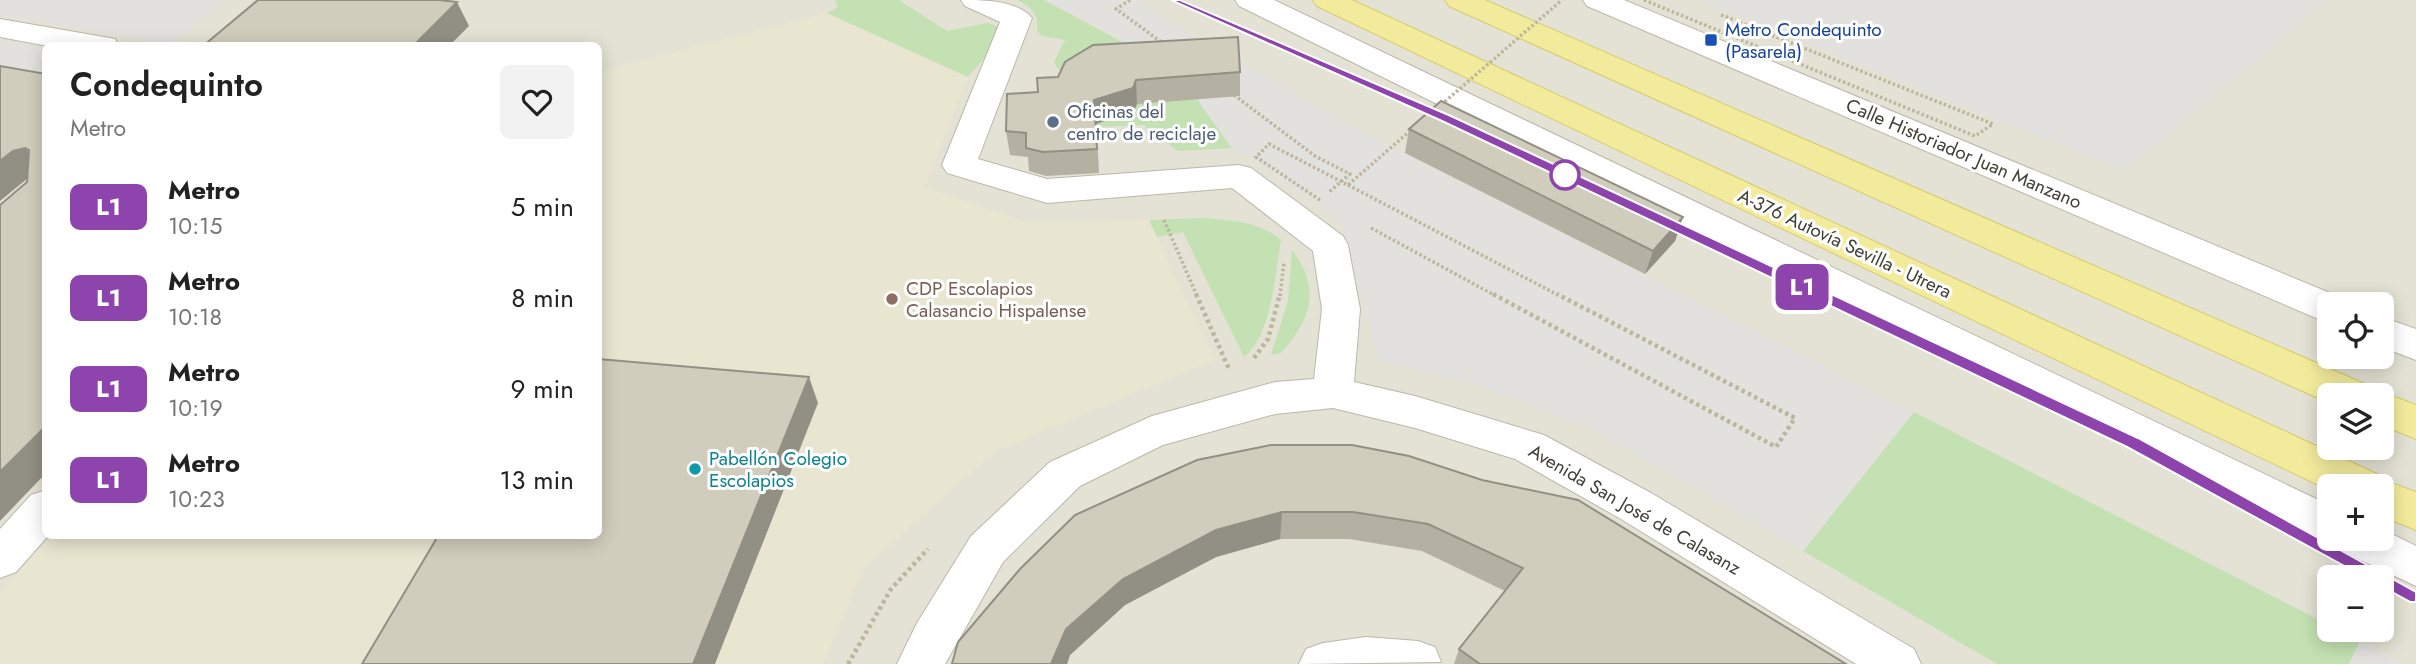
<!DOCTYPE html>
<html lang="en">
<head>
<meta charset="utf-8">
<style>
	body { margin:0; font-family:Jost,sans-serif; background:#f2f2f2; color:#222; height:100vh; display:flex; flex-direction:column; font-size:26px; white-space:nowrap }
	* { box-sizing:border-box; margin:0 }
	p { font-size:23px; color:#767676 }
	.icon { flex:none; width:38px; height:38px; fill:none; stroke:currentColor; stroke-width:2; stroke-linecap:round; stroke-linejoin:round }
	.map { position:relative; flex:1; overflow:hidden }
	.sheet { position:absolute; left:42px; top:42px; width:560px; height:497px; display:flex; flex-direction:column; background:#fff; border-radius:10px; box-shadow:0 4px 18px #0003 }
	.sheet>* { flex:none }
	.badge { padding:0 14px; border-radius:10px; font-size:24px; line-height:46px }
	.buttons { position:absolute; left:2317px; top:292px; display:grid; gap:14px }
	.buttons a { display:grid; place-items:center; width:77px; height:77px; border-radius:10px; background:#fff; box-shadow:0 4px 18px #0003; font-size:35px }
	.map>.badge { position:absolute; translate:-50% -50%; box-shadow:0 0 0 4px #fff }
	.round { display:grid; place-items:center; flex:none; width:74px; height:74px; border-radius:10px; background:#f2f2f2 }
	.overview { display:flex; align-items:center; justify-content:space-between; height:119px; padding:0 28px }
	h1 { font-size:33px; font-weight:600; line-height:52px }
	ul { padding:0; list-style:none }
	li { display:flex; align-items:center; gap:21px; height:91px; padding:0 28px }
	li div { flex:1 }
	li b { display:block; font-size:26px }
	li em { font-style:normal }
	li .badge { min-width:77px; font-weight:700; text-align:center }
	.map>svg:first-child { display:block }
	.residential { fill:#e4e2d4; fill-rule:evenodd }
	.education { fill:#e8e6d1 }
	.green { fill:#c3e1b2 }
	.parking { fill:#e2e1dd }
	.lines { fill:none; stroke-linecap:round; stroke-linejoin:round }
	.minor-casing { stroke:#bbb8a9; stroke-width:2 }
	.major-casing { stroke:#d6cb6e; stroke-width:2 }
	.path-far1 { stroke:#bbb69c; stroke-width:3.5; stroke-dasharray:2.5 2.5; stroke-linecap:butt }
	.path { stroke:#bbb69c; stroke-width:4.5; stroke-dasharray:3.5 3.5; stroke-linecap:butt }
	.minor { fill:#fff; fill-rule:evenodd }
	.major { fill:#f3eb9c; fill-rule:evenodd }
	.rail-far1 { stroke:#949494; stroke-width:4.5; stroke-dasharray:8 8; stroke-linecap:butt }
	.rail { stroke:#949494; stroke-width:6; stroke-dasharray:10 10; stroke-linecap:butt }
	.path-bridge { stroke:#bbb69c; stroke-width:3.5; stroke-dasharray:2.5 2.5; stroke-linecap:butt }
	.wall { fill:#b4b0a2 }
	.shaded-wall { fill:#929084 }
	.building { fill:#d1cdbc; stroke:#929084; stroke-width:2 }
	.line { fill:#8e44ad; stroke:#fff; stroke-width:2 }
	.transit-dot { fill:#1a4fb4; stroke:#fff; stroke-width:2.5 }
	.service-dot { fill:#5c6f8a; stroke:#fff; stroke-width:2.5 }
	.stop-dot { fill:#fff; stroke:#8e44ad; stroke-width:3.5 }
	.education-dot { fill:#8d6e63; stroke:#fff; stroke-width:2.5 }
	.culture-dot { fill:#0f9aa8; stroke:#fff; stroke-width:2.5 }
	.labels { text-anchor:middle; stroke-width:6; stroke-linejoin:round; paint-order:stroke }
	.transit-label { font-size:19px; fill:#164399; stroke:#fff; text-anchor:start }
	.service-label { font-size:19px; fill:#4e5e75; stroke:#fff; text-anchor:start }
	.street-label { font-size:19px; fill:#424036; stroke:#fff }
	.education-label { font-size:19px; fill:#785e54; stroke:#fff; text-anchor:start }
	.culture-label { font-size:19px; fill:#0d838f; stroke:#fff; text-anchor:start }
</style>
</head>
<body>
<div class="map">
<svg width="2416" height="664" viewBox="0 0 2416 664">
	<rect width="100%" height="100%" fill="#f1efe5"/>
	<!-- residential -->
	<path class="residential" d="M0 0H2416V664H0ZM46 46H598V536H46ZM2329 304H2382V357H2329ZM2329 396H2382V448H2329ZM2329 486H2382V539H2329ZM2329 578H2382V630H2329Z"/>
	<!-- education -->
	<polygon class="education" points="827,13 968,77 925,187 1025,222 1149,220 1215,360 994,452 863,569 823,664 0,664 0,593 51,536 598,536 599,71"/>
	<!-- green -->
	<g class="green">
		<polygon points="835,0 899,0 947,31 988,23 999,27 1002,37 968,77 827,13 838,7"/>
		<path d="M1017 0H1044L1128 45 1191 91 1232 148 1178 151 1144 125 1096 127 1074 72 1058 69 1054 62 1065 40 1042 36 1037 31C1039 13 1032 8 1017 0Z"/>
		<path d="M1204 218C1231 221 1259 221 1281 240 1275 274 1272 335 1244 357L1183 232 1157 237 1149 220Z"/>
		<path d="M1292 250C1321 288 1312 319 1281 353L1271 355 1288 301Z"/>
		<polygon points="1914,412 2329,625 2329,630 2339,630 2360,641 2349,664 1997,664 1803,551"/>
	</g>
	<!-- parking -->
	<g class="parking">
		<polygon points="0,0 227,0 170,45 0,14"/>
		<polygon points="1046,0 1133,0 1356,129 1914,412 1803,551 1594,430 1471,383 1378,361 1342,223 1284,180 1232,148 1191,91 1118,38"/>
		<polygon points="1698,0 2329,0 2124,171"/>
		<polygon points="0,39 45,47 45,94 0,86"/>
		<polygon points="2360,641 2405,664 2349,664"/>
	</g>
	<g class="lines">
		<defs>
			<g id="minor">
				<path d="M961 0C984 0 1017 0 1032 18L978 159 1047 179 1239 165 1251 168 1343 236 1348 245 1360 309 1354 382 1415 396 1544 435 1651 493 1914 649 1921 664H1856L1621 519 1515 459 1415 428 1333 408 1275 414 1163 445 1080 486 1003 562 945 664H897L917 623 971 536 1050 462 1152 416 1275 382 1314 379 1322 309 1313 251 1232 188 1047 203 947 173 942 165 1000 22 965 6Z"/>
				<polygon points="1235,0 1274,0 2329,505 2329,539 2382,539 2382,529 2416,546 2416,586 2344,552 2338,540 2329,543 2314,538 1239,6"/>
				<polygon points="1583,0 1624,0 2342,298 2346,304 2329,304 2329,322 2316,318 1587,6"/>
				<polygon points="0,19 104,37 115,39 119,46 48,46 0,37"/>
				<polygon points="2382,317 2416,329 2416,360 2382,347"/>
				<polygon points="46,490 46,536 48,536 16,572 0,578 0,529 31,495"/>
				<polygon points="1366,637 1418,641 1435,647 1441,662 1299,664 1306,649 1323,643"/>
			</g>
			<g id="major">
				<polygon points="1313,0 1352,0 2377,474 2380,479 2416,492 2416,530 2382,516 2382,486 2329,486 2329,490 1317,6"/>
				<polygon points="1445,0 1485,0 2367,385 2373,395 2382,392 2416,405 2416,439 2382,425 2382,396 2329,396 2329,403 1449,6"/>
			</g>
		</defs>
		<!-- minor casing -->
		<use href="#minor" class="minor-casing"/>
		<!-- major casing -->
		<use href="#major" class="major-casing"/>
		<!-- path-far1 -->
		<g class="path-far1">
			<polyline points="1130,0 1116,9 1164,44"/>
			<polyline points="1230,92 1315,156 1350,174 1328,193"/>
			<polyline points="1348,185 1560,296"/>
			<polyline points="1164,220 1197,296"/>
			<polyline points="1371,228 1496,296"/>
			<polyline points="1280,296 1284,262"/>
		</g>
		<!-- path -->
		<g class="path">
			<polyline points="1196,294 1229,369"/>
			<polyline points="1493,294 1776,447 1795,418 1557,294"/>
			<polyline points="1254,358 1268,339 1280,294"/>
			<polyline points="848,664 891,589 928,549"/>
		</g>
		<!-- minor -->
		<use href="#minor" class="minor"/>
		<!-- major -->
		<use href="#major" class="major"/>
		<!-- rail-far1 -->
		<g class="rail-far1">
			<polyline points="1177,0 1446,118"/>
			<polyline points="1661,220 1821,296"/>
		</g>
		<!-- rail -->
		<polyline class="rail" points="1818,294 2132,442 2416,597"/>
		<!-- path-bridge -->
		<g class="path-bridge">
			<polyline points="1644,0 1975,136 1993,124 1719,14"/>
			<polyline points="1441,105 1562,0"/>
			<polyline points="1320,200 1256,157 1269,144 1348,185 1410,131"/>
		</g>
	</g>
	<!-- wall -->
	<g class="wall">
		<polygon points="1240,72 1240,96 1137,104 1134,111 1096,124 1099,173 1046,176 1029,171 1028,157 1010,155 1006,131 1038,92 1037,78"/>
		<polygon points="1409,129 1683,217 1675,241 1645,274 1405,153"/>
		<polygon points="1271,445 1846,664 1454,664 1459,649 1505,591 1422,551 1349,539 1280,539 1216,557 1125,605 1070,655 1067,664 952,664"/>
	</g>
	<!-- shaded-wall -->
	<g class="shaded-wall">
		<polygon points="457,2 469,26 449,46 413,46"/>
		<polygon points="1136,80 1137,104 1134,111 1096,124 1099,173 1094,100"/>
		<polygon points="25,148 45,171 33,174 0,201 0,161 13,151"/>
		<polygon points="1683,217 1675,241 1645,274 1653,251"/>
		<polygon points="809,377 818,403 715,664 693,664"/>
		<polygon points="46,426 46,473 0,521 0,472"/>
		<polygon points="1282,512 1280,539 1216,557 1125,605 1070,655 1067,664 1051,664 1066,629 1123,579 1216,530"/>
	</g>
	<!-- building -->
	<g class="building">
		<polygon points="258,0 439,0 457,2 413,46 203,46"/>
		<polygon points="1238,37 1240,72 1136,80 1133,88 1094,100 1097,149 1043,152 1026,148 1026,133 1006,131 1007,94 1038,92 1037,78 1058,77 1065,62 1093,45"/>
		<polygon points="0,66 46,74 46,426 0,472 0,205 27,182 29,150 25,148 13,151 0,161"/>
		<polygon points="1441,101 1683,217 1653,251 1409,129"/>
		<polygon points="598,359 809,377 693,664 362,664 438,536 598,536"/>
		<polygon points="1271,445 1352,445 1409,456 1482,480 1578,500 1846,664 1480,664 1459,649 1523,568 1428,524 1353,512 1282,512 1216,530 1123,579 1066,629 1051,664 952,664 958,642 1020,569 1075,515 1197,460"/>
	</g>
	<!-- line -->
	<polygon class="line" points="1171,0 1180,0 1451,116 2138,438 2416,592 2416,602 2410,602 2127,447 1442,121"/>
	<!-- markers -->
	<rect class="transit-dot" x="1704" y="33" width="14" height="14" rx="3.5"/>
	<circle class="service-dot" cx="1053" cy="122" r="7"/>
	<circle class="stop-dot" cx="1565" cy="175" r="14"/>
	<circle class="education-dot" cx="892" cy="299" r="7"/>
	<circle class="culture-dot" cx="695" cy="469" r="7"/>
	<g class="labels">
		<!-- transit labels -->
		<g class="transit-label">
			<text x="1725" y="36">Metro Condequinto<tspan x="1725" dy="22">(Pasarela)</tspan></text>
		</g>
		<!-- service labels -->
		<g class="service-label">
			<text x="1067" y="118">Oficinas del<tspan x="1067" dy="22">centro de reciclaje</tspan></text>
		</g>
		<!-- street labels -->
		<g class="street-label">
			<text transform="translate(1964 153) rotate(23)" y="7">Calle Historiador Juan Manzano</text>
			<text transform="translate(1845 243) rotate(25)" y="7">A-376 Autovía Sevilla - Utrera</text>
			<text transform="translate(1635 509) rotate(30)" y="7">Avenida San José de Calasanz</text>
		</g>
		<!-- education labels -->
		<g class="education-label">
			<text x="906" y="295">CDP Escolapios<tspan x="906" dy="22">Calasancio Hispalense</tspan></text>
		</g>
		<!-- culture labels -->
		<g class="culture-label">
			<text x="709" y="465">Pabellón Colegio<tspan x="709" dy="22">Escolapios</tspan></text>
		</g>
	</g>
</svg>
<div class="buttons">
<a><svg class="icon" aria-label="locate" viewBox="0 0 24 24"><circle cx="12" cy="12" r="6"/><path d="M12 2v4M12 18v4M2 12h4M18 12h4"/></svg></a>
<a><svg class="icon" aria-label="layers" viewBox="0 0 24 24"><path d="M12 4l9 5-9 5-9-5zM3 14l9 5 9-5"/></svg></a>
<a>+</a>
<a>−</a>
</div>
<b class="badge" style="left:1802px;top:287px;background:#8e44ad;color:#fff">L1</b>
<section class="sheet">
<div class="overview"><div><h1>Condequinto</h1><p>Metro</p></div><a class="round"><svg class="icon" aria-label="heart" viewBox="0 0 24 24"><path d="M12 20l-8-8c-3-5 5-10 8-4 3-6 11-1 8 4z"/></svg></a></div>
<ul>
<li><span class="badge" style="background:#8e44ad;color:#fff">L1</span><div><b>Metro</b><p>10:15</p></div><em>5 min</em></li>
<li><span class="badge" style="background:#8e44ad;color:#fff">L1</span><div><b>Metro</b><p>10:18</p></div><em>8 min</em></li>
<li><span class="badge" style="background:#8e44ad;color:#fff">L1</span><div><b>Metro</b><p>10:19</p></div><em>9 min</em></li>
<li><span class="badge" style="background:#8e44ad;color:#fff">L1</span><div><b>Metro</b><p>10:23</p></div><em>13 min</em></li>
</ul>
</section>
</div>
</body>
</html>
